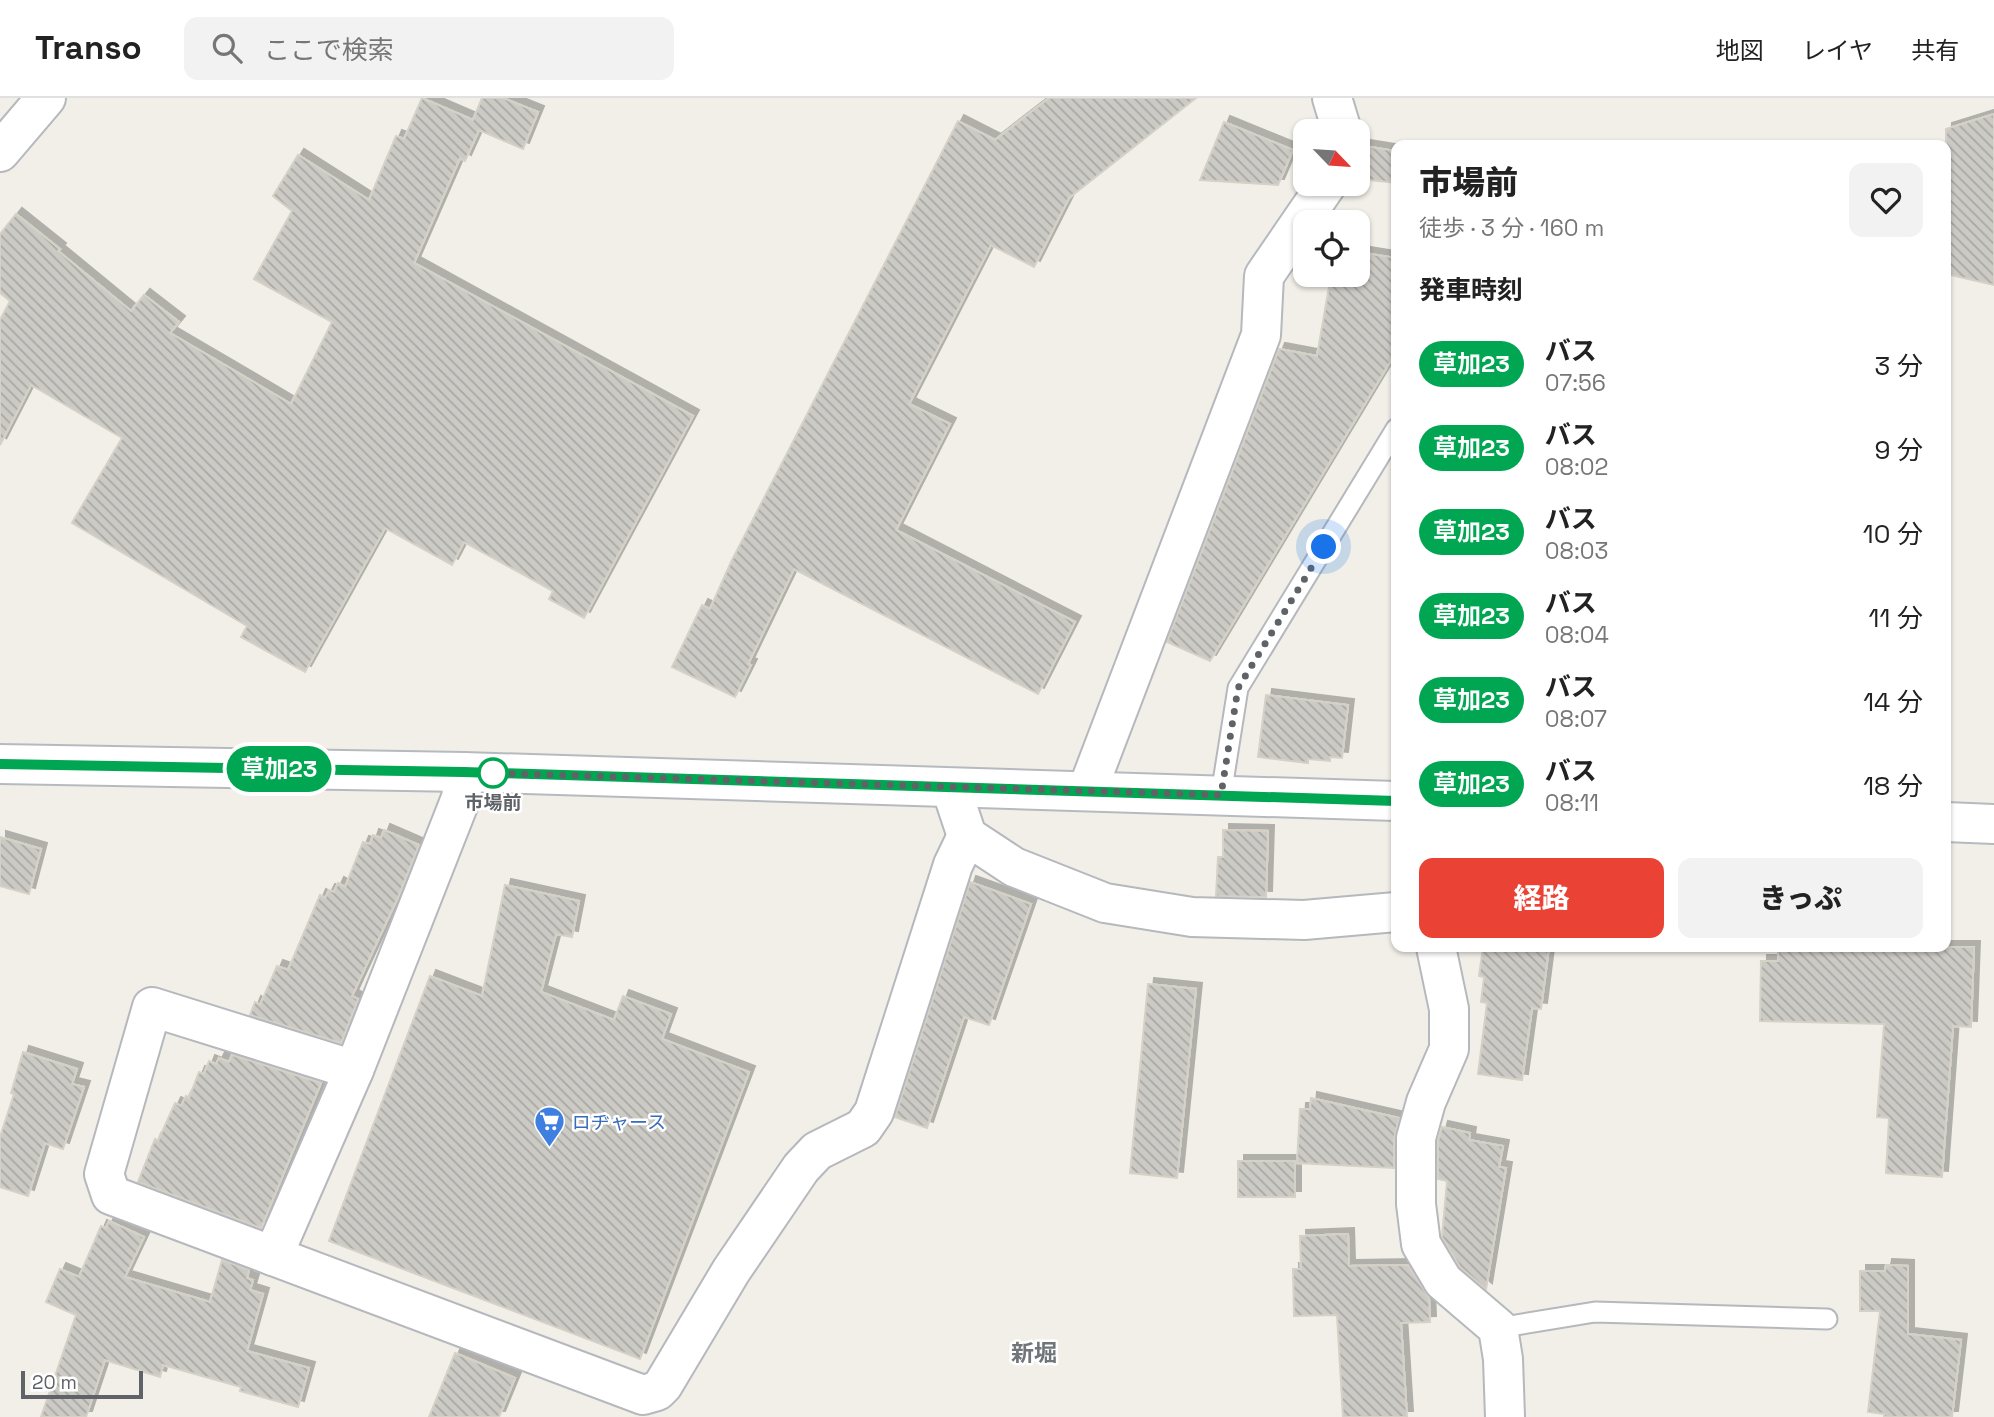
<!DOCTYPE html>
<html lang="ja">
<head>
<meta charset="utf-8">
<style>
	body { margin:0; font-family:"Space Grotesk","Noto Sans JP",sans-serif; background:#f2f2f2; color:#222; height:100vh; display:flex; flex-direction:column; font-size:26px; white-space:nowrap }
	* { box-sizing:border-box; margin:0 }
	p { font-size:23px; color:#767676 }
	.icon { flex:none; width:38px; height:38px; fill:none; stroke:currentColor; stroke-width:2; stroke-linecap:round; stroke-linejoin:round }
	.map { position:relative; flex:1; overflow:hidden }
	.details { position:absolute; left:1391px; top:42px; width:560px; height:812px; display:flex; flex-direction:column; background:#fff; border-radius:14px; box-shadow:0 2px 5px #0004 }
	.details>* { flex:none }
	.badge { padding:0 14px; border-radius:23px; font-size:24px; line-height:46px }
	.needle { width:46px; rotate:115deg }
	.buttons { position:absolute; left:1293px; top:21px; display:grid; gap:14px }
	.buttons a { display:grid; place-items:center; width:77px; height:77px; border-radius:14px; background:#fff; box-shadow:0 2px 5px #0004; font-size:35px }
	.scale { position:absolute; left:21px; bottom:18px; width:122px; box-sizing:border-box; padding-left:7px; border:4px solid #5f6368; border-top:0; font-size:19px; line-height:24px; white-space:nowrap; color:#5f6368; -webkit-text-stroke:5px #fff; paint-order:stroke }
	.you { position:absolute; width:35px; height:35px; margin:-18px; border:5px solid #fff; border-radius:50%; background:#1a73e8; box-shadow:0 0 0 10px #1a73e833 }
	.map>.badge { position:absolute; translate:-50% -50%; box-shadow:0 0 0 4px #fff }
	h2 { padding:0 28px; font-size:26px; line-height:63px }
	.round { display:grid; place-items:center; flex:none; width:74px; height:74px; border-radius:14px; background:#f2f2f2 }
	.overview { display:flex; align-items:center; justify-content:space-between; height:119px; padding:0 28px }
	h1 { font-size:33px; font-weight:800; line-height:52px }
	.cta { display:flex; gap:14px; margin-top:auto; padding:14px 28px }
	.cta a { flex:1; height:80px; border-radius:14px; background:#ea4335; color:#fff; font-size:28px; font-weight:800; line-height:80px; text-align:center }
	.cta a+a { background:#f2f2f2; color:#222 }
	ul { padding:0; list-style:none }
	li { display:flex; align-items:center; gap:21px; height:84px; padding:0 28px }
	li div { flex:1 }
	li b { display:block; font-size:26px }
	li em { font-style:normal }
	li .badge { min-width:77px; font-weight:700; text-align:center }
	header { display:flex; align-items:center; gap:42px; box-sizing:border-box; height:98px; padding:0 35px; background:#fff; border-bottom:2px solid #e0e0e0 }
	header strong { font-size:33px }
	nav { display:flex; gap:38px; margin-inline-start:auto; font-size:24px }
	.search { width:490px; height:63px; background:#f2f2f2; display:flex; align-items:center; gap:18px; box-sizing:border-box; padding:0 24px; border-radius:14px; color:#767676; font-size:26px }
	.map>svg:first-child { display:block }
	.building { fill:url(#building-back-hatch); stroke:#d6d1c6; stroke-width:2; filter:url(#shadow) }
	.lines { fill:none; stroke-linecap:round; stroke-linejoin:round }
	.service-casing { stroke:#b5b8bc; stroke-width:23 }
	.minor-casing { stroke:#b5b8bc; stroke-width:42 }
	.secondary-casing { stroke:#b6babf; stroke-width:42 }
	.service { stroke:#fff; stroke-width:19 }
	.minor { stroke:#fff; stroke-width:38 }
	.secondary { stroke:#fff; stroke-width:38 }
	.line-casing { stroke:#fff; stroke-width:16 }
	.line { stroke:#00a651; stroke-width:10 }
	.walk { stroke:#5f6368; stroke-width:7; stroke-dasharray:0 12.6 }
	.stop-dot { fill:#fff; stroke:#00a651; stroke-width:3.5 }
	.labels { text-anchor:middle; stroke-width:5; stroke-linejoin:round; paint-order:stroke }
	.stop-label { font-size:19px; font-weight:bold; fill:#5f6368; stroke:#fff }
	.shop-label { font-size:19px; fill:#366cbe; stroke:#fff; text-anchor:start }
	.quarter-label { font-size:23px; font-weight:bold; fill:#70757a; stroke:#fff }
</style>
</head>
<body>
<header>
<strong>Transo</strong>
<div class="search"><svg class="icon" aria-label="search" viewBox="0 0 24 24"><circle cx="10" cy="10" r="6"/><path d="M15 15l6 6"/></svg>ここで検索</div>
<nav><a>地図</a><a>レイヤ</a><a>共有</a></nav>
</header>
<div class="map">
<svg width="1994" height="1319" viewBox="0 0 1994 1319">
	<defs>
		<pattern id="building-back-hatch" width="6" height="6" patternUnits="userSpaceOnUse" patternTransform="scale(1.75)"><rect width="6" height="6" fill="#cccac5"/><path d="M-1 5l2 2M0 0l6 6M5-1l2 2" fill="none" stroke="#a9a8a4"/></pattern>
		<filter id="shadow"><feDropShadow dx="6" dy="-6" stdDeviation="0" flood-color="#0004"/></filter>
	</defs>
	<rect width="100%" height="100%" fill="#f1efe8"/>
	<!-- building -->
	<g class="building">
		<polygon points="422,0 473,22 482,0 503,0 538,14 523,51 479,32 465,63 460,60 414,165 693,318 584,520 549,501 553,493 464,444 452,467 385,430 305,574 241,539 247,528 72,425 122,340 31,287 0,347 0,222 10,203 0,195 0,136 16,116 60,151 58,153 131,213 144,197 179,224 170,235 291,306 332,224 254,181 292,113 273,98 298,57 369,102 396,38 404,41"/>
		<polygon points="1049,0 1196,0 1069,100 1034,169 991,147 909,306 950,326 896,432 1075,524 1038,596 794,471 748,566 751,567 735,599 672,569 702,507 710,511 731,464 958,23 995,42"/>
		<polygon points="1994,16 1994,187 1946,176 1946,31"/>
		<polygon points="1224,24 1293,52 1278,87 1200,82"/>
		<polygon points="1364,48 1396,53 1396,85 1361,81"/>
		<polygon points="1358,154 1396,160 1396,254 1210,563 1167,544 1279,251 1317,258 1331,177 1358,177"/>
		<polygon points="1266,597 1348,607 1342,660 1330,659 1330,663 1308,661 1308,665 1258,659"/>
		<polygon points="384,732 419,747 398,799 352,898 358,901 341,945 250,917 255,904 260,907 277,868 288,872 320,797 325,800 329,792 334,794 338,785 345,789 363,744 370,746 373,737 381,740"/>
		<polygon points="1223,732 1268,733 1266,799 1216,798 1218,759 1223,759"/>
		<polygon points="0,739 41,751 29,796 0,788"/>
		<polygon points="970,784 1031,806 989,927 964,919 927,1030 895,1019"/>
		<polygon points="505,787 579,803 572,839 556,836 541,894 614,922 623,898 671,916 662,941 749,974 640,1261 329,1143 430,878 482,898"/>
		<polygon points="1483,849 1549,849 1541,911 1532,910 1522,982 1478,976 1487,905 1481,904 1484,879 1479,878"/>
		<polygon points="1778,849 1974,849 1971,929 1953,928 1942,1079 1886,1075 1889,1020 1877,1019 1884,926 1760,923 1761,863 1778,863"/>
		<polygon points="1148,886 1196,891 1177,1080 1130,1075"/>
		<polygon points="23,954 77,971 72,986 84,989 63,1051 45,1045 28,1098 0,1089 0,1039 14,996 11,995"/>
		<polygon points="232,957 321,985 261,1130 138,1084 155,1041 158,1043 175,1005 181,1008 186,998 189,1000 199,974 204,976 209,963 216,966 219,960 229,964"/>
		<polygon points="1311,1000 1399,1020 1394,1040 1394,1070 1297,1065 1300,1011 1310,1011"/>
		<polygon points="1442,1029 1470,1035 1469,1042 1503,1048 1499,1069 1506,1070 1486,1191 1460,1169 1442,1139 1447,1083 1438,1081 1438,1043"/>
		<rect x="1238" y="1063" width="57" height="36"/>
		<polygon points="109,1123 144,1139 125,1179 210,1204 222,1162 249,1172 247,1180 253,1182 250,1192 263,1196 247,1253 309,1270 298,1309 240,1293 241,1289 163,1267 160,1279 105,1262 86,1319 41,1319 76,1217 46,1204 60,1171 79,1179 101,1128 106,1130"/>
		<polygon points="1348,1136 1349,1168 1408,1167 1429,1200 1430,1224 1401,1225 1407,1319 1343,1319 1337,1217 1294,1218 1293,1171 1301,1171 1300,1138"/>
		<polygon points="1886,1167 1908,1168 1908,1236 1961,1242 1952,1319 1884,1319 1884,1316 1868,1314 1880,1213 1860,1213 1860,1173 1885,1173"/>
		<polygon points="455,1255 515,1280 499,1319 429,1319"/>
	</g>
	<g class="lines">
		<defs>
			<g id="service">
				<polyline points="1221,697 1238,590 1396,331"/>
				<polyline points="1498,1230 1595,1214 1827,1221"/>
			</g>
			<g id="minor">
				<polyline points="1332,0 1342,33"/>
				<polyline points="0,54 46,0"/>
				<polyline points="951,690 967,738 1014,769 1105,805 1192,819 1304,822 1396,814"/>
				<polyline points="1087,693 1261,237 1264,178 1327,86"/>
				<polyline points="1436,849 1449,911 1449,951 1426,1004 1416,1040 1416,1106 1421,1146 1443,1183 1498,1230 1503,1261 1505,1319"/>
				<polyline points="354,972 152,909 104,1076 111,1097 643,1297 657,1293 663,1287 731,1173 801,1070 817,1053 863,1030 874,1014 953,767 967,738"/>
				<polyline points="273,1158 354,972 461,700 464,674"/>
			</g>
			<g id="secondary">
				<polyline points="0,666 464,674 1396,703"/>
				<polyline points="1946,724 1994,726"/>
			</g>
		</defs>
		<!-- service casing -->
		<use href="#service" class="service-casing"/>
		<!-- minor casing -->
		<use href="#minor" class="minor-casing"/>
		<!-- secondary casing -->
		<use href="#secondary" class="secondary-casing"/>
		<!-- service -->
		<use href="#service" class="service"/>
		<!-- minor -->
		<use href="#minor" class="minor"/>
		<!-- secondary -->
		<use href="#secondary" class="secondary"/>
	</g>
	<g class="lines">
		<defs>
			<polyline id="line" points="0,666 464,674 1396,703"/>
		</defs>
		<!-- line casing -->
		<use href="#line" class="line-casing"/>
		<!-- line -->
		<use href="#line" class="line"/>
		<!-- walk -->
		<polyline class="walk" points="493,675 490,675 1221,697 1238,590 1324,449"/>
	</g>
	<!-- icons -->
	<defs>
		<symbol id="supermarket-pin" viewBox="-11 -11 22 30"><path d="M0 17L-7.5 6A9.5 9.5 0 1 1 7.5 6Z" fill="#3f7fe0" stroke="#fff"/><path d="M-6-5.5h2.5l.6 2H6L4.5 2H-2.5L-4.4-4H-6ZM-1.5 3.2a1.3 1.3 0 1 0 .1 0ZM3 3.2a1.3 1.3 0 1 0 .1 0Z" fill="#fff"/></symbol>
	</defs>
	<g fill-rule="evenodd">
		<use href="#supermarket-pin" x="532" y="1006" width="35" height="47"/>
	</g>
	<!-- markers -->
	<circle class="stop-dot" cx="493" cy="675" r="14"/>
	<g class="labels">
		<!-- stop labels -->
		<g class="stop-label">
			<text x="493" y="711">市場前</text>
		</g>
		<!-- shop labels -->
		<g class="shop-label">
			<text x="572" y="1031">ロヂャース</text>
		</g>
		<!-- quarter labels -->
		<g class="quarter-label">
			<text x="1034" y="1263">新堀</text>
		</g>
	</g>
</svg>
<div class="buttons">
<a><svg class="needle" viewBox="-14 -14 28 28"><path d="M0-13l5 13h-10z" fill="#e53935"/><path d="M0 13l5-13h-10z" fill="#767676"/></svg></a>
<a><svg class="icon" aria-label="locate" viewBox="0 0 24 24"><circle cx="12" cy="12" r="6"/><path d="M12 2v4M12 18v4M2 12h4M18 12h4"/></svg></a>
</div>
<div class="scale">20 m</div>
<div class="you" style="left:1324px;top:449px"></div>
<b class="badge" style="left:279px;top:671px;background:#00a651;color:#fff">草加23</b>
<section class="details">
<div class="overview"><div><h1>市場前</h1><p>徒歩 · 3 分 · 160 m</p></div><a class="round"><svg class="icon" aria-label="heart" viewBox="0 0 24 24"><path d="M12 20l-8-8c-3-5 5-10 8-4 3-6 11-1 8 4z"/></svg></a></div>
<h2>発車時刻</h2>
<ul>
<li><span class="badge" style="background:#00a651;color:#fff">草加23</span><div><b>バス</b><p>07:56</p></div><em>3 分</em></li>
<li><span class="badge" style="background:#00a651;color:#fff">草加23</span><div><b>バス</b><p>08:02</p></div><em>9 分</em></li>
<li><span class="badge" style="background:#00a651;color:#fff">草加23</span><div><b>バス</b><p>08:03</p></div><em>10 分</em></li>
<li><span class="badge" style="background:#00a651;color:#fff">草加23</span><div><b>バス</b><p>08:04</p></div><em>11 分</em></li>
<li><span class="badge" style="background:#00a651;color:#fff">草加23</span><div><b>バス</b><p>08:07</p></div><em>14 分</em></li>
<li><span class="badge" style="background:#00a651;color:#fff">草加23</span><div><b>バス</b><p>08:11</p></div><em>18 分</em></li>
</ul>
<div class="cta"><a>経路</a><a>きっぷ</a></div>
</section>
</div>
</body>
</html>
